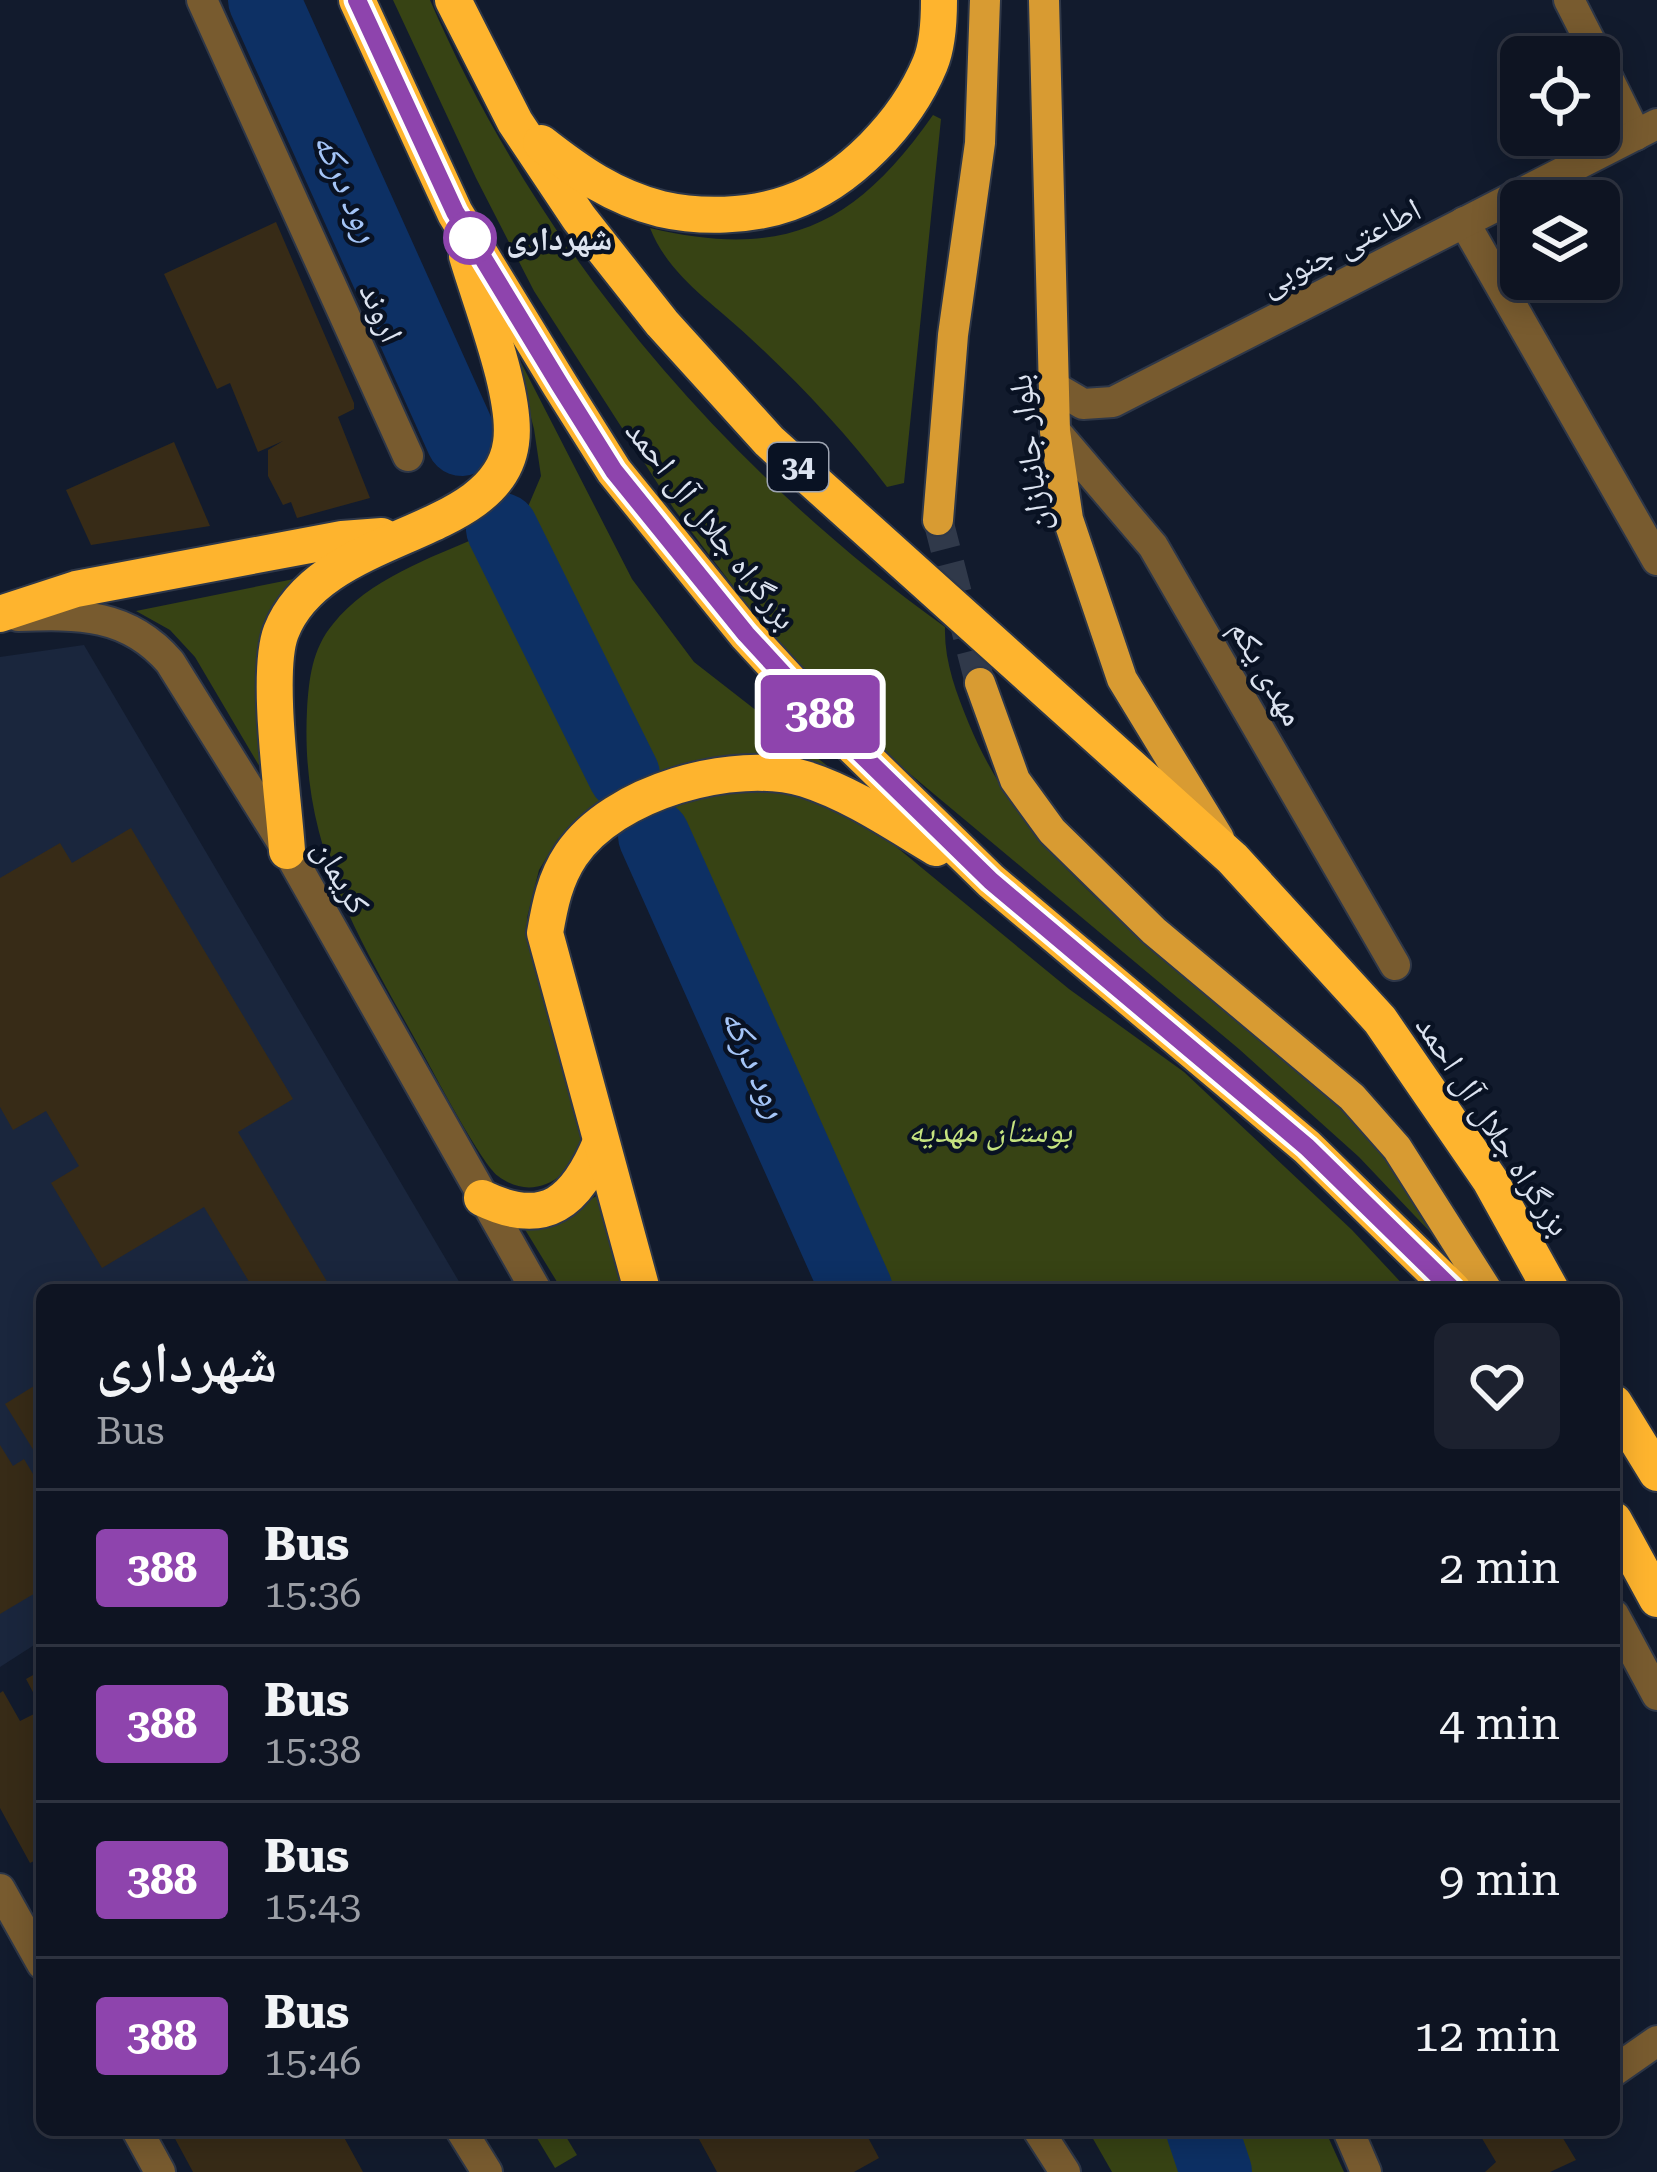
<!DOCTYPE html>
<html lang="en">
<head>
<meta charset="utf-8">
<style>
	body { margin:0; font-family:"Roboto Serif","Noto Naskh Arabic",serif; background:#1c212f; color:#f1f3f6; height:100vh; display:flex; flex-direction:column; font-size:45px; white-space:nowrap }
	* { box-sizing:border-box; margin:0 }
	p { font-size:39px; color:#9b9ea5 }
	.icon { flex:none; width:66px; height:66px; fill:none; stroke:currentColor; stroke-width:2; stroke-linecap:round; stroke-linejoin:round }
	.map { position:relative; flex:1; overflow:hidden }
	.details { position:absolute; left:36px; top:1284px; width:1584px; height:852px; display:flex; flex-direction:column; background:#0e1422; border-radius:18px; box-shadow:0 6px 30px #0003,0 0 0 3px #2e3340 }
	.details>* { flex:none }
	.badge { padding:0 24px; border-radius:9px; font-size:42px; line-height:78px }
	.controls { position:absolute; left:1500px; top:36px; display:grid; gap:24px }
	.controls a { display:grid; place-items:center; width:120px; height:120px; border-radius:18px; background:#0e1422; box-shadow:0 6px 30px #0003,0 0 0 3px #2e3340; font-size:60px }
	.map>.badge { position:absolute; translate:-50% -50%; box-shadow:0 0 0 6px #fff }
	.round { display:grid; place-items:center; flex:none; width:126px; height:126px; border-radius:18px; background:#1c212f }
	.summary { display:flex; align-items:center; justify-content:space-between; height:204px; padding:0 60px }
	h1 { font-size:57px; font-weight:600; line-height:90px }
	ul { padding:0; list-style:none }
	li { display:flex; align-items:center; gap:36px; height:156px; padding:0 60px; border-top:3px solid #2e3340 }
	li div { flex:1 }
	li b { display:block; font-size:45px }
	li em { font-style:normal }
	li .badge { min-width:132px; font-weight:700; text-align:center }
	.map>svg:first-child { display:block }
	.built { fill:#1a263d }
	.green { fill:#374314 }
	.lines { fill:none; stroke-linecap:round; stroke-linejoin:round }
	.river { stroke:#0d3064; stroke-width:72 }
	.building { fill:#372b17 }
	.major-tunnel { stroke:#30394a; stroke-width:30; stroke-dasharray:30 15; stroke-linecap:butt }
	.minor-casing { stroke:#2e3748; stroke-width:34 }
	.major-casing { stroke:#2e3748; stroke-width:34 }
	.highway-casing { stroke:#2e3748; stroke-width:40 }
	.minor { stroke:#785b2f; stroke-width:30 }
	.major { stroke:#d89b32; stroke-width:30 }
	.highway { stroke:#feb42e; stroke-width:36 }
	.line-casing { stroke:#fff; stroke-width:27 }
	.line { stroke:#8e44ad; stroke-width:18 }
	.stop-dot { fill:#fff; stroke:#8e44ad; stroke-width:6 }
	.labels { text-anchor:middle; stroke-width:9; stroke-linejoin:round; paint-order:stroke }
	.shield { fill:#091223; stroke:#9da4b2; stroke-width:3 }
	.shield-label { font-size:30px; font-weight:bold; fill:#dce3f0 }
	.stop-label { font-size:33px; font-weight:bold; fill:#dce3f0; stroke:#091223; text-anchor:start }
	.street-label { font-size:33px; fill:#dce3f0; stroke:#091223 }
	.park-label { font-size:33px; font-style:italic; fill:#c5e37f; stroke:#091223 }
	.water-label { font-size:36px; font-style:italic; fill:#a5c5f7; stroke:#091223 }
</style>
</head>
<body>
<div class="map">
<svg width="1657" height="2172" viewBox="0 0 1657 2172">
	<rect width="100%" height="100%" fill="#121b2d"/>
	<!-- built -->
	<polygon class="built" points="84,645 464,1290 42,1290 42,1640 0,1667 0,657"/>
	<!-- green -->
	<g class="green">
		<path d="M393 0H430C539 252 724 468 945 627 944 661 956 692 969 724 1035 884 1193 969 1316 1080 1370 1128 1409 1195 1451 1254L1359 1157 1239 1049 867 738 775 641 674 509 534 291 476 178Z"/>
		<path d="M933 115 941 119 904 483 887 487C846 433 799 383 749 337 712 302 669 276 650 228 785 260 855 226 933 115Z"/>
		<polygon points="512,345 632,579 694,662 852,785 639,783 529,536 527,509 541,476 534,429"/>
		<path d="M481 536 606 799 558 839 539 870 527 918 586 1144C569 1178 533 1203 498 1176 482 1164 438 1081 426 1059 361 940 300 851 307 710 309 679 312 649 333 624 369 579 430 558 481 536Z"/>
		<path d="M304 577C295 585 283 593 275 602 246 638 258 725 261 769L195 657 170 630 136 611Z"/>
		<polygon points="752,787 782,787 860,817 1069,989 1184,1072 1352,1230 1408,1290 885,1290 667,808 698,797"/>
		<polygon points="600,1194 625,1290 562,1290 518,1218 573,1209"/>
		<polygon points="532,2130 562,2130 577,2155 555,2168"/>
		<polygon points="1088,2130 1180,2130 1194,2172 1112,2172"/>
		<polygon points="1228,2130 1325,2130 1344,2172 1241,2172"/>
	</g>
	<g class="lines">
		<!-- river -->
		<g class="river">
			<polyline points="264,0 462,440"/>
			<polyline points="502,529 624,775"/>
			<polyline points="654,836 857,1290"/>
			<polyline points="1202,2130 1216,2172"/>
		</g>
	</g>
	<!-- building -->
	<g class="building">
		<polygon points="276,222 354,403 354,409 338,417 370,498 297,518 291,502 283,505 268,476 268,450 283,441 258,452 230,383 217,389 164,274"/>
		<polygon points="174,442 210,526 91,545 66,490"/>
		<polygon points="131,828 293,1099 238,1132 332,1290 254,1290 204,1207 102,1268 51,1183 79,1166 46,1111 13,1130 0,1107 0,878 60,843 72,863"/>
		<polygon points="42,1381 42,1464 5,1404"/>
		<polygon points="0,1445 13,1466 24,1459 42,1489 42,1589 0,1614"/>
		<polygon points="42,1670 42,1709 26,1679"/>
		<polygon points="3,1691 20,1721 42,1710 42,1857 30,1863 0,1808 0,1693"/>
		<polygon points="183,2130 238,2130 242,2137 254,2130 340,2130 363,2172 193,2172 173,2135"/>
		<polygon points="694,2130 864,2130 879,2158 854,2172 717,2172"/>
		<polygon points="1477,2130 1558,2130 1576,2160 1550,2172 1485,2172 1496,2162"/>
	</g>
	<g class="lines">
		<!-- major-tunnel -->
		<polyline class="major-tunnel" points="938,520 980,683"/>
		<defs>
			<g id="minor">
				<polyline points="202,0 408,456"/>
				<polyline points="1569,0 1598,57"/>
				<polyline points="1599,60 1636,135"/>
				<polyline points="1464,222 1657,560"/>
				<polyline points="1054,387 1083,404 1113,402 1657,124"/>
				<polyline points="1055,431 1153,546 1395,965"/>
				<path d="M18 616C78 614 128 613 170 662L289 853 536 1290"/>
				<polyline points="1614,1615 1657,1695"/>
				<polyline points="0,1889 42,1964"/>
				<polyline points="1614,2071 1657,2041"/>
				<polyline points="137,2130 160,2172"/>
				<polyline points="461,2130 487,2172"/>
				<polyline points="1038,2130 1065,2172"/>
				<polyline points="1348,2130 1366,2172"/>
			</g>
			<g id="major">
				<polyline points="1044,0 1055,431 1068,519 1122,679 1219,838"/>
				<polyline points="938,520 953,335 980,143 985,0"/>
				<polyline points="980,683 1015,780 1052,831 1154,931 1352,1097 1397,1148 1487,1290"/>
			</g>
			<g id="highway">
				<polyline points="357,0 455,213 560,385 614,471 746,634 816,710 991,881 1307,1147 1453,1290"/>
				<polyline points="453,0 515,122 579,218 662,323 769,441 1232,858 1380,1020 1490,1180 1551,1290"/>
				<path d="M541 143C578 172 613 197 661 209 700 218 750 217 789 203 849 182 906 122 930 64 938 45 939 20 939 0"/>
				<polyline points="0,614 76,589 342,539 382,536"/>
				<path d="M287 851C284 801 265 674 281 632 321 529 498 540 511 443 518 397 481 304 467 256"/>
				<path d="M482 1198C546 1229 576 1202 601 1142"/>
				<path d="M642 1290 545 933C550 904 555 879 571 855 613 792 734 758 805 779 852 794 894 823 936 848"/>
				<polyline points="1614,1403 1657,1473"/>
				<polyline points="1614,1520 1657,1599"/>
			</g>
		</defs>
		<!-- minor casing -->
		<use href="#minor" class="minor-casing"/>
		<!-- major casing -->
		<use href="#major" class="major-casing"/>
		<!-- highway casing -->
		<use href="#highway" class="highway-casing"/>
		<!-- minor -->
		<use href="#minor" class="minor"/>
		<!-- major -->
		<use href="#major" class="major"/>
		<!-- highway -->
		<use href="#highway" class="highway"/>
	</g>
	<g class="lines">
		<defs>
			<polyline id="line" points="357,0 455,212 560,385 614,471 746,634 816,710 991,881 1307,1147 1453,1290"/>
		</defs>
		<!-- line casing -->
		<use href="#line" class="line-casing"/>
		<!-- line -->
		<use href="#line" class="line"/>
	</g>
	<!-- markers -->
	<circle class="stop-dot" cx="470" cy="238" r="24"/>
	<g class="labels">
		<!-- shield labels -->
		<rect class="shield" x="768" y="443" width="60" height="48" rx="9"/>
		<g class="shield-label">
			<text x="798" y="477">34</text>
		</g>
		<!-- stop labels -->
		<g class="stop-label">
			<text x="506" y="250">شهرداری</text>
		</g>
		<!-- street labels -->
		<g class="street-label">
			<text transform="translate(1340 246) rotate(-27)" y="12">اطاعتی جنوبی</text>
			<text transform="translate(382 312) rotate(66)" y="12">اروند</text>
			<text transform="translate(1028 453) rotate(-97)" y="12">بلوار جانبازان</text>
			<text transform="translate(712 524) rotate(52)" y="12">بزرگراه جلال آل احمد</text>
			<text transform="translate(1268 672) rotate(60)" y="12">مهدی یکم</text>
			<text transform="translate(342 876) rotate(60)" y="12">کریمان</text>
			<text transform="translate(1494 1125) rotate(57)" y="12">بزرگراه جلال آل احمد</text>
		</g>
		<!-- park labels -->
		<g class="park-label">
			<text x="990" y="1142">بوستان مهدیه</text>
		</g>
		<!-- water labels -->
		<g class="water-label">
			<text transform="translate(348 187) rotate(66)" y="13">رود درکه</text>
			<text transform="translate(756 1063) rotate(66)" y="13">رود درکه</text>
		</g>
	</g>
</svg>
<div class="controls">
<a><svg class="icon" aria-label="locate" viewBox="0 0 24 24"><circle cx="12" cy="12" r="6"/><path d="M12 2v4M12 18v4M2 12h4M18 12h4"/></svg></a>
<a><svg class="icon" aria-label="layers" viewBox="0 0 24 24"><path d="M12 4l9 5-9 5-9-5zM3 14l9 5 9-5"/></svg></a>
</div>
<b class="badge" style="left:820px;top:714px;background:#8e44ad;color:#fff">388</b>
<section class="details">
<div class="summary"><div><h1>شهرداری</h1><p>Bus</p></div><a class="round"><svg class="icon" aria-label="heart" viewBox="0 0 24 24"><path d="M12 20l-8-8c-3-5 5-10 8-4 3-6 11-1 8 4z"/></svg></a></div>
<ul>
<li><span class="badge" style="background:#8e44ad;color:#fff">388</span><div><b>Bus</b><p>15:36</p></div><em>2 min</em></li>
<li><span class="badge" style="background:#8e44ad;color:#fff">388</span><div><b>Bus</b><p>15:38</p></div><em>4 min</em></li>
<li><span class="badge" style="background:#8e44ad;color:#fff">388</span><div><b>Bus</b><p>15:43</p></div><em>9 min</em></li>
<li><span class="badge" style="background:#8e44ad;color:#fff">388</span><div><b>Bus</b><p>15:46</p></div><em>12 min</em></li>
</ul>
</section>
</div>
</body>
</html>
